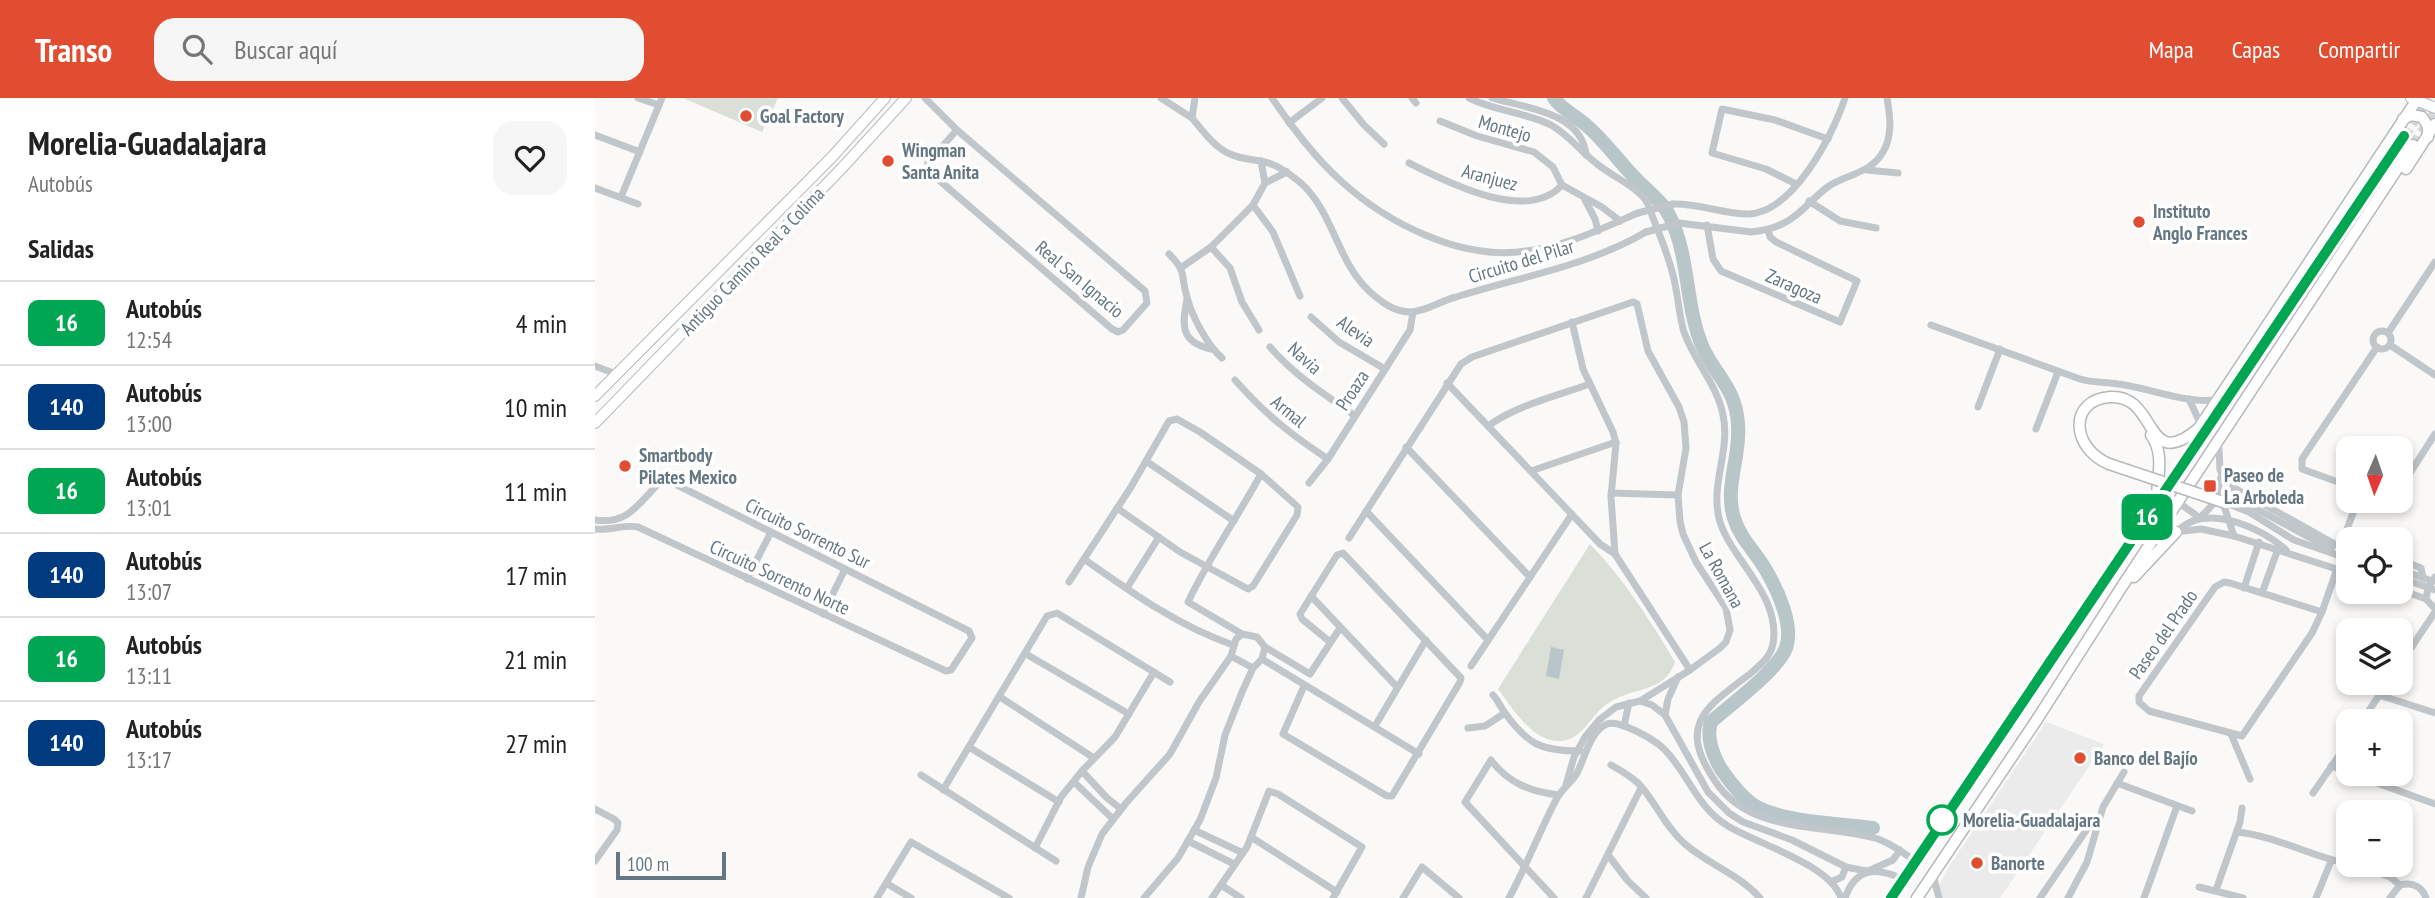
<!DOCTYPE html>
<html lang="es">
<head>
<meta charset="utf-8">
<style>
	body { margin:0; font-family:"PT Sans Narrow",sans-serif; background:#f6f6f6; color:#222; height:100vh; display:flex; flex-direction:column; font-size:26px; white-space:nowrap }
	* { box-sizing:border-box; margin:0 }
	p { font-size:23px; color:#767676 }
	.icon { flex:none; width:38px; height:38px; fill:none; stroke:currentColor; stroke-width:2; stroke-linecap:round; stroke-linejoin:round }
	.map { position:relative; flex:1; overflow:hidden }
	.panel { display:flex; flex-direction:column; background:#fff; width:595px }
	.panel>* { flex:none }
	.badge { padding:0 14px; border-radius:10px; font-size:24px; line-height:46px }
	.needle { width:46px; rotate:182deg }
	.fabs { position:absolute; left:1741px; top:338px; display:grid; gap:14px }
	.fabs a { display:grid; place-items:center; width:77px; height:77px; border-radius:14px; background:#fff; box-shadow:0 4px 10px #0003; font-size:35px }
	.scale { position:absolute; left:21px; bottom:18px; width:110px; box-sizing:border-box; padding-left:7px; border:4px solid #657782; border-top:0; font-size:19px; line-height:24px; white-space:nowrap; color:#657782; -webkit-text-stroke:5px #fff; paint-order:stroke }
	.map>.badge { position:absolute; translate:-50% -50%; box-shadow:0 0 0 4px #fff }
	h2 { padding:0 28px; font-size:26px; line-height:63px }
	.round { display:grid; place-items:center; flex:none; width:74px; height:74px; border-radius:21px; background:#f6f6f6 }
	.headline { display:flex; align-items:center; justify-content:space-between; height:119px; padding:0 28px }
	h1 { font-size:33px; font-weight:700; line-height:52px }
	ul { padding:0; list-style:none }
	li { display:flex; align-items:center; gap:21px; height:84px; padding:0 28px; border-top:2px solid #e0e0e0 }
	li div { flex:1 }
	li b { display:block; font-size:26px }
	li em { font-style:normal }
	li .badge { min-width:77px; font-weight:700; text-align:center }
	header { display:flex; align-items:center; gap:42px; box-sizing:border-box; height:98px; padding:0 35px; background:#e14d30; color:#fff }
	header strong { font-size:33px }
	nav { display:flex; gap:38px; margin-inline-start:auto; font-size:24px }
	.search { width:490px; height:63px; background:#f6f6f6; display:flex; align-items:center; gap:18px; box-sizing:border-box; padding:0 24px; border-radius:21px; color:#767676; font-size:26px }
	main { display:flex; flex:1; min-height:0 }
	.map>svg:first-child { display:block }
	.built { fill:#ebebeb }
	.green { fill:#dadfd7 }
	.water { fill:#b9c6c9 }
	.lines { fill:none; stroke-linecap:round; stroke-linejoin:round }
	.river { stroke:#b9c6c9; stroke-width:14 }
	.highway-tunnel { stroke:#d5d8da; stroke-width:10; stroke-dasharray:10 5; stroke-linecap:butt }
	.major-casing { stroke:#b5babe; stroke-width:12 }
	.highway-casing { stroke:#b4b9bd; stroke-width:13 }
	.minor { stroke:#c1c6ca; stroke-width:7 }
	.major { stroke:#fff; stroke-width:10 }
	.highway { stroke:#fff; stroke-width:10 }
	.highway-bridge-casing { stroke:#b4b9bd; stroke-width:13; stroke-linecap:butt }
	.minor-bridge { stroke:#c1c6ca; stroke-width:7 }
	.highway-bridge { stroke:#fff; stroke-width:10 }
	.line-casing { stroke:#fff; stroke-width:16 }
	.line { stroke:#00a651; stroke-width:10 }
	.poi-dot { fill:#e14d30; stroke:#fff; stroke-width:2.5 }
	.stop-dot { fill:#fff; stroke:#00a651; stroke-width:3.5 }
	.labels { text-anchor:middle; stroke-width:7; stroke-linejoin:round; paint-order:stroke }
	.poi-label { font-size:19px; font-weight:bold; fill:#657782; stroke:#fff; text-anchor:start }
	.street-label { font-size:19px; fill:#657782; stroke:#fff }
	.stop-label { font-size:19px; font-weight:bold; fill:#657782; stroke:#fff; text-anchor:start }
</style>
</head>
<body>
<header>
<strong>Transo</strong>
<div class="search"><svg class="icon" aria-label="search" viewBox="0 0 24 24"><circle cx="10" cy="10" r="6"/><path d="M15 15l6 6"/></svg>Buscar aquí</div>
<nav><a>Mapa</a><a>Capas</a><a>Compartir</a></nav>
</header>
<main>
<section class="panel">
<div class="headline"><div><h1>Morelia-Guadalajara</h1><p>Autobús</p></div><a class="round"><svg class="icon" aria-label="heart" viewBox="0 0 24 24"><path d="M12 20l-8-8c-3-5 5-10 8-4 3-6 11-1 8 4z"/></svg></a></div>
<h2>Salidas</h2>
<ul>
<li><span class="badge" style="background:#00a651;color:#fff">16</span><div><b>Autobús</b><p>12:54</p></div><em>4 min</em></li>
<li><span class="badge" style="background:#003b80;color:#fff">140</span><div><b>Autobús</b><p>13:00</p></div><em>10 min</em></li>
<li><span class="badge" style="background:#00a651;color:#fff">16</span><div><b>Autobús</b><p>13:01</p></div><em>11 min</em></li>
<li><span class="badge" style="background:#003b80;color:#fff">140</span><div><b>Autobús</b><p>13:07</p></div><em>17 min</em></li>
<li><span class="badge" style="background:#00a651;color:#fff">16</span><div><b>Autobús</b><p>13:11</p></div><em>21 min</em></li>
<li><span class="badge" style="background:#003b80;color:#fff">140</span><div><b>Autobús</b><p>13:17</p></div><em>27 min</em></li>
</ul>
</section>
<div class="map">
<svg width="1840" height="800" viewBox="0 0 1840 800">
	<rect width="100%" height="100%" fill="#faf9f7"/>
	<!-- built -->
	<polygon class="built" points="1451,624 1509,646 1405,800 1347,800 1344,792 1345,785 1353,770"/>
	<!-- green -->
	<g class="green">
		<polygon points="88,0 183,0 167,34"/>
		<path d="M995 446C1029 481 1055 522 1080 564 1070 595 1038 589 1015 604 993 617 987 649 956 642 933 637 916 608 903 591Z"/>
	</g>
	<!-- water -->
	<polygon class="water" points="956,549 969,552 964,581 951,578"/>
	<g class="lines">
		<!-- river -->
		<path class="river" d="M959 0C966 11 981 18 991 27 1010 43 1024 64 1042 82 1054 94 1069 105 1076 121 1095 162 1090 209 1108 250 1121 278 1141 291 1143 326 1146 358 1129 389 1139 420 1145 441 1162 455 1172 474 1183 493 1199 528 1191 550 1183 572 1135 607 1116 624 1111 639 1118 658 1126 671 1135 684 1149 703 1164 710 1195 725 1243 725 1278 730"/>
		<!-- highway-tunnel -->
		<g class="highway-tunnel">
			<polyline points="1809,39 1834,0"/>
			<polyline points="1818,47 1840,14"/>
		</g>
		<defs>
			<g id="major">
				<polyline points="1816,0 1840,10"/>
				<polyline points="0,298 237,59 290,0"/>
				<polyline points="0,325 248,69 311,0"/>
			</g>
			<g id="highway">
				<polyline points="1808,21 1816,17 1827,19 1833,28 1833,39"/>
				<polyline points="1811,71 1840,26"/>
				<polyline points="1600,336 1823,0"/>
				<path d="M1556 337C1571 358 1561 381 1562 405"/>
				<path d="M1514 366C1476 350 1473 302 1515 299 1564 296 1548 377 1604 330"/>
				<polyline points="1539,479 1581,434"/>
				<polyline points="1295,800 1809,39"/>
				<polyline points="1322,800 1441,623 1526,490 1818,47"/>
			</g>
		</defs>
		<!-- major casing -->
		<use href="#major" class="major-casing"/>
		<!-- highway casing -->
		<use href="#highway" class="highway-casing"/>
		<!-- minor -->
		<g class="minor">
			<polyline points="43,0 64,7"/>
			<polyline points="330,0 362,32 550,193 552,205 528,232 523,234 517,231 338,77 333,71 333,64 362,32"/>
			<polyline points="566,0 597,20"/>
			<path d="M600 0 597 20C608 33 619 49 635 56 645 61 655 61 666 63 682 66 695 76 707 86 739 116 742 163 774 193 786 204 799 214 816 214 832 213 845 203 861 199 924 179 993 168 1051 134"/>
			<path d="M677 0C697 29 719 59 746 83 792 125 866 163 931 153 971 148 1006 131 1043 115"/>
			<polyline points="747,0 769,27 789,46"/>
			<polyline points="817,0 821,5"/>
			<path d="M874 0C900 13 930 14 956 27 974 37 985 53 1001 65 1016 78 1036 85 1049 100 1054 106 1055 112 1058 120 1066 140 1074 159 1079 181 1083 198 1084 217 1089 234 1099 263 1122 286 1128 317 1136 353 1114 388 1125 424 1138 464 1186 497 1178 546 1175 560 1166 566 1156 575 1112 609 1081 625 1120 683 1155 737 1229 725 1283 741 1297 746 1309 755 1320 763"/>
			<path d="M897 0C930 10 987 14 991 57"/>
			<polyline points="845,23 882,38 939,54 958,69 967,87 1007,109 1025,123"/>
			<polyline points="694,25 727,0"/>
			<polyline points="0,37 45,54"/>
			<polyline points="666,63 670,85"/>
			<path d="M814 65C852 84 932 126 967 87"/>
			<polyline points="1272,72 1303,75"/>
			<polyline points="1201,86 1171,71 1117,55 1127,11 1180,22 1233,41"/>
			<polyline points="0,90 43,106"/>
			<polyline points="26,99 67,0"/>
			<polyline points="990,102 1000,121 1003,133"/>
			<polyline points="1214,103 1245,123 1281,130"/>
			<path d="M1078 106C1103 105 1128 116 1153 116 1198 115 1238 37 1250 0"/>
			<polyline points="658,107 678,134 705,198"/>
			<path d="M1084 125 1156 134C1167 133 1177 131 1187 126 1205 118 1218 99 1234 88 1253 76 1276 75 1288 54 1298 37 1295 18 1292 0"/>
			<polyline points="1112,127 1118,161 1126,173 1245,224 1262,183 1181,144 1175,139 1173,132"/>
			<polyline points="616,149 635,170 647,204 664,232"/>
			<path d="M574 156C593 175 585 177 592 199 597 219 613 248 627 260"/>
			<polyline points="587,169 616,149 658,107 670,85 692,74"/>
			<path d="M592 201C587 227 585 244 616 251"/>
			<polyline points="716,219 744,244 790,271"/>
			<polyline points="977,224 988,271 1018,334 1021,345 1016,399 1020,456 1095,572"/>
			<path d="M1336 227 1485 281C1498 285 1510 284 1523 286 1551 289 1597 308 1622 301"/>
			<circle cx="1787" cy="242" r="9"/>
			<polyline points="1793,235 1840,164"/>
			<polyline points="1795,247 1840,277"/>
			<path d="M675 249C699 277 729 296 759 317"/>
			<polyline points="0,268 21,276"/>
			<path d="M640 282C670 316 695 336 733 361"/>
			<polyline points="852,285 1005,446 1020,456"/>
			<polyline points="1594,301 1606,327"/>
			<polyline points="1383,309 1405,251"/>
			<path d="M893 328C922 307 961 298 995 286"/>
			<polyline points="1441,331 1463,274"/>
			<polyline points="811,349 935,479"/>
			<polyline points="1624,351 1625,372 1641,391 1754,454"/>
			<polyline points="551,363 639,423"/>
			<polyline points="936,373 1021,344"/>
			<polyline points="714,385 733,361 815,232 818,214"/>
			<polyline points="1754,388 1707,371 1707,361 1782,249"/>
			<polyline points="1806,389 1840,336"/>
			<polyline points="1016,395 1083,397"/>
			<polyline points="1632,400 1656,408 1736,451"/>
			<polyline points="1631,405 1654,414 1699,442 1754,461"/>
			<polyline points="1587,407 1605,420"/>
			<polyline points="522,410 585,454 653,491 658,488 702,417 703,409 666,376"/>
			<polyline points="771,413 893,542"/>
			<polyline points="1606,419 1620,404 1627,375"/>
			<path d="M0 422C33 427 44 405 65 384L72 382 374 533 377 540 356 572 351 573 43 429C29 426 15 433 0 431"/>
			<polyline points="1581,434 1606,431 1639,438 1754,475"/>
			<path d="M1582 434C1609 404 1666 429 1691 452"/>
			<polyline points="1639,438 1628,405 1631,398 1641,391"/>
			<polyline points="754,440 866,266 877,259 1038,204 1042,206 1053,253 1084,309 1089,324 1091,350 1083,397 1085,423 1088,436 1101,464 1131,510 1135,532 1131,544 1125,550 1095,572 1045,603 1021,609 1004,622 990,639 979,659 971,687"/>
			<polyline points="1754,441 1752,431 1763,402"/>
			<path d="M489 461C536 494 583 528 638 547"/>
			<polyline points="1806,462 1826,470 1828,480"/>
			<polyline points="1806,472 1837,483"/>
			<polyline points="1840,479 1833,490 1831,501 1840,511"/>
			<polyline points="1806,480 1840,492"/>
			<polyline points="152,481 176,434"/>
			<path d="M474 484 536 389 574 323 582 321 605 334 666 376C642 420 614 460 593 504L647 536"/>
			<polyline points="532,490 564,439"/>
			<polyline points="1649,490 1664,444"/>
			<polyline points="1806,492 1831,501"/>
			<polyline points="1667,495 1683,451"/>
			<polyline points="716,498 802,589"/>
			<polyline points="1727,514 1635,485 1629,484 1620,489 1544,598 1544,604 1554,613 1647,638 1717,535 1727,514 1742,471"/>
			<polyline points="228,516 250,471"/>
			<polyline points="670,549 715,576 745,530"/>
			<polyline points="431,556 534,616"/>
			<polyline points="636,558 658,570"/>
			<polyline points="667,561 824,656"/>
			<polyline points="1806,565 1840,514"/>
			<polyline points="876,568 977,416"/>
			<polyline points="709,588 688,636 792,698 797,698 865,584 866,580 748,455 742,457 705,516 707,521 735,544"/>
			<path d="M898 597C904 603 905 609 910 615 933 647 947 653 985 653"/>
			<polyline points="1784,597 1840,615"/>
			<polyline points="405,599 499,660"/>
			<polyline points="1045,603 1057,607 1070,617 1113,694 1134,715 1148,724 1197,742 1251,769 1266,772 1273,773 1298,762 1305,752"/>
			<polyline points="1070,617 1073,601 1083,579"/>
			<polyline points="1767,623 1793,584"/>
			<polyline points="780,628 831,542"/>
			<polyline points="1029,628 1034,605"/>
			<polyline points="873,630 890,628 910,615"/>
			<polyline points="1636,636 1655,681"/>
			<polyline points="374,649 464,704"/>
			<path d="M1016 667C1025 672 1035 678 1043 685 1061 704 1070 729 1090 746 1114 767 1144 776 1165 800"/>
			<polyline points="1736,668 1754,674"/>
			<polyline points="487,673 512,700 526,711"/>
			<polyline points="1757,676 1840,706"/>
			<polyline points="326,677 461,763"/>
			<polyline points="479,684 518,721"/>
			<polyline points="1522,685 1597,713"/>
			<polyline points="348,692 452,518 462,515 575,584"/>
			<polyline points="1718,695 1754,643"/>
			<polyline points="0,711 19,721 23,725 22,732 0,763"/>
			<polyline points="599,732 648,755"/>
			<path d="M1642 734C1681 738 1715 758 1754 766"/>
			<polyline points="656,739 742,794"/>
			<polyline points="593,743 639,766"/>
			<polyline points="440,750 466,699 487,673 520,639 559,574"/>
			<polyline points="1013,757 1033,783 1051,800"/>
			<polyline points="1758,766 1795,779 1805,787"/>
			<polyline points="1338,777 1344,800"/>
			<polyline points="1238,783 1247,779 1251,769"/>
			<polyline points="291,785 316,800"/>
			<polyline points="626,787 646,800"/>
			<path d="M1805 787C1817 784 1827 788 1831 800"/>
			<polyline points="1604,789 1648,800"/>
			<polyline points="1621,792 1645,724 1647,710"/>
			<polyline points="282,800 316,744 414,800"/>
			<polyline points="486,800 493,769 507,736 531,705 575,656 604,604 636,558 641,541 647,536 662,539 670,549 667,561 658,570 647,594 630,637 621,680 605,722 583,760 549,800"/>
			<polyline points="617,800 652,749 674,693 683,696 767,749 738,800"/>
			<polyline points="808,800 827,769 864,800"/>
			<path d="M914 800C932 767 945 732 962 700 968 690 977 684 982 675 990 660 995 633 1012 626 1024 621 1060 642 1069 651 1093 675 1102 710 1133 728 1162 746 1235 766 1246 800"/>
			<path d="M959 800 870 704 896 662C913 685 936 694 964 697"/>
			<polyline points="991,800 1046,690"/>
			<path d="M1250 800C1261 769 1281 769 1308 781"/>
			<polyline points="1445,800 1492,731 1503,722"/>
			<polyline points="1473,800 1492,764 1508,709 1529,674"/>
			<polyline points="1549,800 1582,708"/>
			<polyline points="1721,800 1736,763"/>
			<polyline points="1795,800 1805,787"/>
		</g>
		<!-- major -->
		<use href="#major" class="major"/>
		<!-- highway -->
		<use href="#highway" class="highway"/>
		<defs>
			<polyline id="highway-bridge" points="1514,366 1631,405"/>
		</defs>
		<!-- highway-bridge casing -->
		<use href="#highway-bridge" class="highway-bridge-casing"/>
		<!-- minor-bridge -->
		<g class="minor-bridge">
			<polyline points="1043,115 1078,106"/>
			<polyline points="1051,134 1084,125"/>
		</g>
		<!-- highway-bridge -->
		<use href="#highway-bridge" class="highway-bridge"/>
	</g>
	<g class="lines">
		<defs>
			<polyline id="line" points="1296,800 1809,38"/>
		</defs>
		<!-- line casing -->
		<use href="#line" class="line-casing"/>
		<!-- line -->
		<use href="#line" class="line"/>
	</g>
	<!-- markers -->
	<g class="poi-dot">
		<circle cx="151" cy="18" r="7"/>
		<circle cx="293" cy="63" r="7"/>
		<circle cx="1544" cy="124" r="7"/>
		<circle cx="30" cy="368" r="7"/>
		<rect x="1608" y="381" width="14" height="14" rx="3.5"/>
		<circle cx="1485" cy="660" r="7"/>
		<circle cx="1382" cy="765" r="7"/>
	</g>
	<circle class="stop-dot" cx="1347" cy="722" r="14"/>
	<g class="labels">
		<!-- poi labels -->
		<g class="poi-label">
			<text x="165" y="25">Goal Factory</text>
			<text x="307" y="59">Wingman<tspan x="307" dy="22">Santa Anita</tspan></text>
			<text x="1558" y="120">Instituto<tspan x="1558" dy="22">Anglo Frances</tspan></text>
			<text x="44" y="364">Smartbody<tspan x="44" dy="22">Pilates Mexico</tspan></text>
			<text x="1629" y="384">Paseo de<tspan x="1629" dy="22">La Arboleda</tspan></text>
			<text x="1499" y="667">Banco del Bajío</text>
			<text x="1396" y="772">Banorte</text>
		</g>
		<!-- street labels -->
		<g class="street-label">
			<text transform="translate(910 30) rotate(16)" y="7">Montejo</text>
			<text transform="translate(895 79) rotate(15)" y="7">Aranjuez</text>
			<text transform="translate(157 163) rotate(-46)" y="7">Antiguo Camino Real a Colima</text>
			<text transform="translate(926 163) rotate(-17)" y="7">Circuito del Pilar</text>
			<text transform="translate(485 181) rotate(40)" y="7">Real San Ignacio</text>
			<text transform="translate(1199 188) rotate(24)" y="7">Zaragoza</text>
			<text transform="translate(761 233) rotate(35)" y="7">Alevia</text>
			<text transform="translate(710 260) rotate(42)" y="7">Navia</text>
			<text transform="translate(757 292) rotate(-57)" y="7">Proaza</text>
			<text transform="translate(694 313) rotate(39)" y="7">Armal</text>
			<text transform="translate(213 435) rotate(26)" y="7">Circuito Sorrento Sur</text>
			<text transform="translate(1127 477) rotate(61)" y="7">La Romana</text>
			<text transform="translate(185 479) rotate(25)" y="7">Circuito Sorrento Norte</text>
			<text transform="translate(1568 536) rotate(-55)" y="7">Paseo del Prado</text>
		</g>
		<!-- stop labels -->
		<g class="stop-label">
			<text x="1368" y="729">Morelia-Guadalajara</text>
		</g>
	</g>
</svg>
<div class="fabs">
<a><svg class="needle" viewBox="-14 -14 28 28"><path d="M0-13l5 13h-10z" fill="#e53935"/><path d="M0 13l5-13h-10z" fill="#767676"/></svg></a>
<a><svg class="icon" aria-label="locate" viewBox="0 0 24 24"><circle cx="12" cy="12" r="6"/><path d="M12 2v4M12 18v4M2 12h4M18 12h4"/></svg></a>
<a><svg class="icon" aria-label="layers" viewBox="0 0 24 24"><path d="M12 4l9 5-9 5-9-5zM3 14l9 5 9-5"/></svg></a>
<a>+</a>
<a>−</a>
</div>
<div class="scale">100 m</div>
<b class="badge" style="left:1552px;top:419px;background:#00a651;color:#fff">16</b>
</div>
</main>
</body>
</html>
